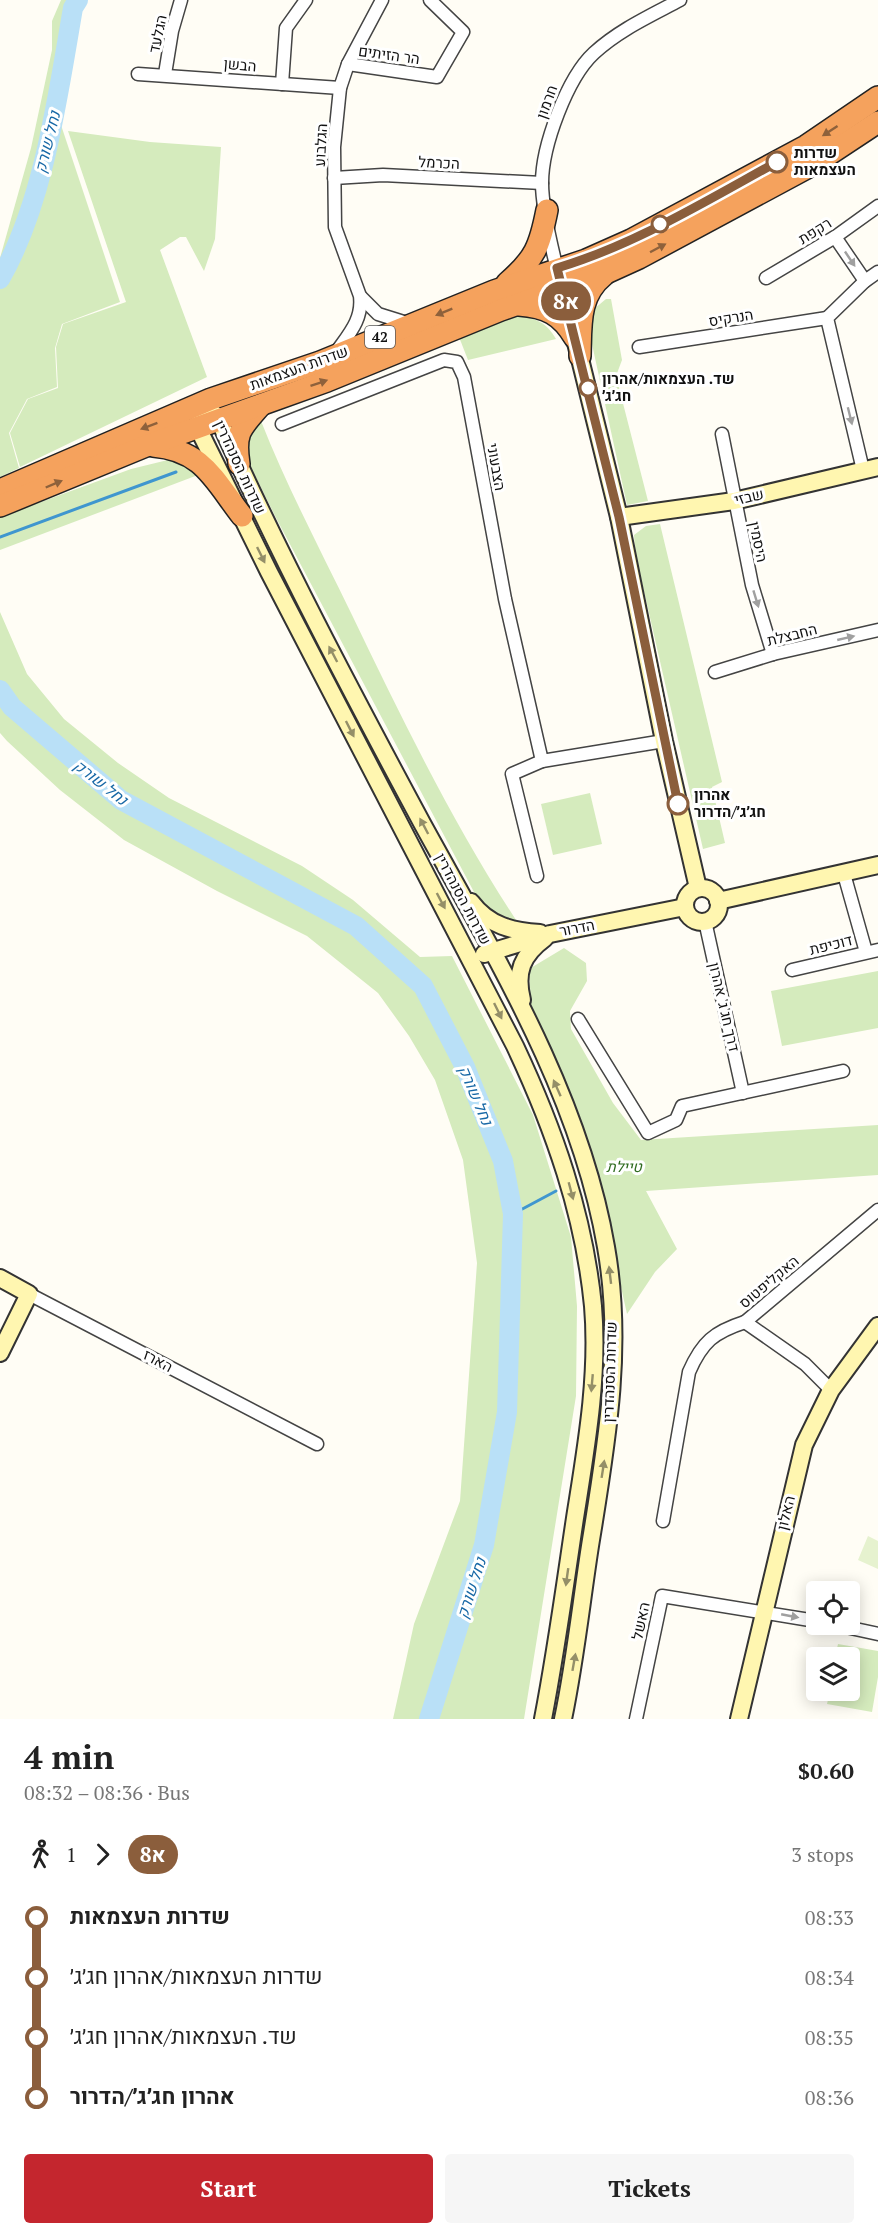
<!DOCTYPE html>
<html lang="en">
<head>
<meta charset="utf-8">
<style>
	body { margin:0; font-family:"PT Serif",Heebo,serif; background:#f6f6f6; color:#222; height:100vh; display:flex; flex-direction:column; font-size:22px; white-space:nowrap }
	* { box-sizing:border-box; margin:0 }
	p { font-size:20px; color:#767676 }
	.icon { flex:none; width:33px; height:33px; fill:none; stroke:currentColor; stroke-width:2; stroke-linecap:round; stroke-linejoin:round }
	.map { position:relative; height:1719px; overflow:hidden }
	.panel { display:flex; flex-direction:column; background:#fff; flex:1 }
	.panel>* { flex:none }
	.badge { padding:0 12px; border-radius:20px; font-size:21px; line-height:39px }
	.tools { position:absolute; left:806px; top:1581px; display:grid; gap:12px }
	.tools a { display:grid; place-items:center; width:54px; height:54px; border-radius:6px; background:#fff; box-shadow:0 3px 15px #0003; font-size:30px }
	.map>.badge { position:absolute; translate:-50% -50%; box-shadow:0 0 0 3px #fff }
	.legs { display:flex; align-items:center; gap:9px; height:66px; padding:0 24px; font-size:20px }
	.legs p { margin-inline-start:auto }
	.overview { display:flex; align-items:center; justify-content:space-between; height:102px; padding:0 24px }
	h1 { font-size:33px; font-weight:700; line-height:45px }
	.button { display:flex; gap:12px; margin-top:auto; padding:12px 24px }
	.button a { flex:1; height:69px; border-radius:6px; background:#c4262e; color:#fff; font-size:24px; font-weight:700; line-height:69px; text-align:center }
	.button a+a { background:#f6f6f6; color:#222 }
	ul { padding:0 24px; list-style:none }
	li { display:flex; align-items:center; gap:21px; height:60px; font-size:22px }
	li i { display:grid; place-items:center; width:9px; height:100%; margin:0 8px; background:currentColor }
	li i::after { content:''; width:15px; height:15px; margin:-8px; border:4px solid; border-radius:50%; background:#fff }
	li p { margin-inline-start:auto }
	li:first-child i { background:linear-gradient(#0000 50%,currentColor 0) }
	li:last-child i { background:linear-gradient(currentColor 50%,#0000 0) }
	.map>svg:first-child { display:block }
	.green { fill:#d5ebbd }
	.pitch { fill:#e6f2cf }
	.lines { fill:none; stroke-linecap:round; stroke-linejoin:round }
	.stream { stroke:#3f96cf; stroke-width:3 }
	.river { stroke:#b9e0f7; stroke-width:20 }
	.street-casing { stroke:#444; stroke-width:15 }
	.secondary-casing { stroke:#333; stroke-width:20 }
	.highway-casing { stroke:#222; stroke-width:24 }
	.street { stroke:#fff; stroke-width:12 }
	.secondary { stroke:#fff6b0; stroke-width:16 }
	.highway { stroke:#f5a25d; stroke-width:21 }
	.oneway { fill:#8e613b }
	.oneway2 { fill:#a0a0a0 }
	.oneway3 { fill:#948f68 }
	.line-1-casing { stroke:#fff; stroke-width:14 }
	.line-1 { stroke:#8b5e3c; stroke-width:9 }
	.stop-1-dot { fill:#fff; stroke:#8b5e3c; stroke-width:3 }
	.labels { text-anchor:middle; stroke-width:6; stroke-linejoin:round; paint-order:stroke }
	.shield { fill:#fff; stroke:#585858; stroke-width:1.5 }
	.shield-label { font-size:14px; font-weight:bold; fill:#111 }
	.street-label { font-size:15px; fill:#111; stroke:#fff }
	.stop-label { font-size:15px; font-weight:bold; fill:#111; stroke:#fff; text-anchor:start }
	.park-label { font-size:15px; font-style:italic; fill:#2f6b1f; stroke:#fff }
	.water-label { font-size:16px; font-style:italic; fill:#1768a6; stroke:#fff }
</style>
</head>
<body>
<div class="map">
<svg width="878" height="1719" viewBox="0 0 878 1719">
	<rect width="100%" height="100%" fill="#fffdf5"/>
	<!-- green -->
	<g class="green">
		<polygon points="61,0 81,0 63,27 60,122 120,302 62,324 55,348 57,387 27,399 9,433 19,468 0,477 0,258 31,148 52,50 52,21"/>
		<polygon points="68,131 150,142 221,147 215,239 204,271 186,237 180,237 160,250 207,377 20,467 10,433 28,399 58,388 56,347 63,324 126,302"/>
		<polygon points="606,299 611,299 622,360 616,376 648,501 627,505 590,335 594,309"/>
		<path d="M517 316C536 318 546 322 556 339L468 360 459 337Z"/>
		<path d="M261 421C287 487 321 551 352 615 402 719 454 826 518 923L509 926 483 909 275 516 246 457 247 431Z"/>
		<polygon points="176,458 198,475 0,550 0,517 131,469"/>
		<polygon points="660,524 722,782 712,787 725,843 703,849 635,552 634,535 646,526"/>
		<polygon points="0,612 27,674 64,719 118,763 169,798 302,866 353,900 420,957 452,956 533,1115 571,1237 577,1306 576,1396 524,1719 393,1719 414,1624 460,1501 477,1263 463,1160 435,1080 409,1036 378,993 307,936 217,891 124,840 60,790 7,741 0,733"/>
		<polygon points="590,793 602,844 553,855 541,804"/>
		<polygon points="564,948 586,963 587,981 570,1011 571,1029 613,1103 641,1140 878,1125 878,1175 646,1191 677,1249 655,1272 627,1314 605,1215 571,1107 531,1005 529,969"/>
		<polygon points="878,971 878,1028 782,1046 771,991"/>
		<polygon points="838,1644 878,1651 878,1677 872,1712 827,1704 830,1691 849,1690 849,1658 835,1657"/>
	</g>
	<!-- pitch -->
	<polygon class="pitch" points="868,1536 878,1541 878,1569 858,1560"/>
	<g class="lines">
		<!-- stream -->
		<g class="stream">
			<polyline points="0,537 176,472"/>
			<polyline points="513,1214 556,1191"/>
		</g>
		<!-- river -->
		<g class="river">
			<path d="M0 279C44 203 58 94 73 8L78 0"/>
			<polyline points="0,690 12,707 121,800 356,926 423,986 465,1067 503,1161 513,1214 507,1412 484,1545 429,1719"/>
		</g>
		<defs>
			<g id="street">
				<polyline points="348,64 437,77 463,32 430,0"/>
				<polyline points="138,74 340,88"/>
				<polyline points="165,74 172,31 181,0"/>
				<polyline points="282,84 286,28 306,0"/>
				<polyline points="334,178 383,175 542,183"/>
				<polyline points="835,237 865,281"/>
				<path d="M557 269C551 245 542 206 542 183 542 146 567 78 594 53 619 30 650 16 680 0"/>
				<polyline points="766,278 835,237 878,206"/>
				<polyline points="361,297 378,314 410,324"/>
				<polyline points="639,347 827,318"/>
				<path d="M335 354C348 335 363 320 360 296L335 227 334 147 340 88 348 64 382 0"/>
				<polyline points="282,424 444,360 457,362 464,377 505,599 542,761 664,741"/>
				<polyline points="722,434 752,585 773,654"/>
				<polyline points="863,470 827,318 865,281 878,272"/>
				<polyline points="715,672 773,654 878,630"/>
				<polyline points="844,874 866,952"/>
				<polyline points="537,876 512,774 542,761"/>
				<polyline points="705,921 743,1093"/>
				<polyline points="792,970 878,950"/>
				<polyline points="578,1019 648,1133 676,1120 682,1106 843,1071"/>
				<polyline points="29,1294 317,1444"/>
				<polyline points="745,1322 805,1364 831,1390"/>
				<path d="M663 1521 689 1372C702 1342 714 1332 745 1322L878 1210"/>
				<polyline points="832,1624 878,1634"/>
				<polyline points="636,1719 662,1596 816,1621"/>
			</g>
			<g id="secondary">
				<polyline points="560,278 619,517 664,741 698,888"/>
				<path d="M212 412 218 418C280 557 351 691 423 825 496 958 580 1095 606 1247 624 1348 606 1447 590 1546 581 1604 575 1662 563 1719"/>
				<path d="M200 416 198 428 269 572 515 1046C554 1129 584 1214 593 1306 599 1376 586 1448 575 1518 565 1585 556 1652 543 1719"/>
				<polyline points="619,517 734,501 878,467"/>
				<circle cx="702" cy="905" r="17"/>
				<polyline points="718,901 878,865"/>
				<path d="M471 902C489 926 512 931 540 933"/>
				<polyline points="484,954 550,934 685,907"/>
				<path d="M522 1000C515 972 522 955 545 938"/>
				<polyline points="0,1278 29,1294 0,1353"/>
				<polyline points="739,1719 804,1445 831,1390 878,1326"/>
			</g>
			<g id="highway">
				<path d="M507 283C535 259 540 246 547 210"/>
				<path d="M519 305C546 307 561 314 575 338"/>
				<path d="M580 356C581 325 578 296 604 275"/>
				<path d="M153 446C203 450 214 480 242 516"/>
				<path d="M239 464C234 432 241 428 261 405"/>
				<polyline points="0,490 211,399 320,362 494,291 586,260 631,240 806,146 878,97"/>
				<polyline points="0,506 146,446 327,381 501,310 606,273 639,258 816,163 878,122"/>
			</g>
		</defs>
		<!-- street casing -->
		<use href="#street" class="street-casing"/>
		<!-- secondary casing -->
		<use href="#secondary" class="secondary-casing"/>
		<!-- highway casing -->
		<use href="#highway" class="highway-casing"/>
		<!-- street -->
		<use href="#street" class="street"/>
		<!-- secondary -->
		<use href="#secondary" class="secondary"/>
		<!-- highway -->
		<use href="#highway" class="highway"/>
	</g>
	<!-- one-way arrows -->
	<defs><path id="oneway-solid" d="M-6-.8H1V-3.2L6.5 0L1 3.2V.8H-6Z" transform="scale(1.5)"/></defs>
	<g class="oneway">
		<use href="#oneway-solid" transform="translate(830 131) rotate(147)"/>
		<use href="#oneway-solid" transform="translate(658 248) rotate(-28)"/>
		<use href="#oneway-solid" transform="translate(444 312) rotate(158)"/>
		<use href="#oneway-solid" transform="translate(319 383) rotate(-19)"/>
		<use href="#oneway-solid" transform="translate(149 426) rotate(159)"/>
		<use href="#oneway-solid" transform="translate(54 484) rotate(-23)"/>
	</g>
	<g class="oneway2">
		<use href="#oneway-solid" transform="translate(850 259) rotate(56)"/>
		<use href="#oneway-solid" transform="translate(850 416) rotate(76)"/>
		<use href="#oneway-solid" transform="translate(756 599) rotate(73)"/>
		<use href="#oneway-solid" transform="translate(846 638) rotate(-13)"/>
		<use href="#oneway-solid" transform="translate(790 1616) rotate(11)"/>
	</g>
	<g class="oneway3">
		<use href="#oneway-solid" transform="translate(261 555) rotate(64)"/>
		<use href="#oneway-solid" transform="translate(333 654) rotate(-118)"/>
		<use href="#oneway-solid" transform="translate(350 729) rotate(63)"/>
		<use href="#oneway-solid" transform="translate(424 826) rotate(-118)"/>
		<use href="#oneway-solid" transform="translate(441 901) rotate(62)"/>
		<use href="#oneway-solid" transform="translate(498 1011) rotate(64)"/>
		<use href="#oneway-solid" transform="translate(557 1088) rotate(-114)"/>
		<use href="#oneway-solid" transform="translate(571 1191) rotate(75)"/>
		<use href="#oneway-solid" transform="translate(610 1275) rotate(-97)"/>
		<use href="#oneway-solid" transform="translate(592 1383) rotate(95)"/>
		<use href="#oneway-solid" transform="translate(603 1469) rotate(-81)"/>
		<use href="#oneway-solid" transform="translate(567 1577) rotate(98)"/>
		<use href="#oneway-solid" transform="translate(574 1662) rotate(-80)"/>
	</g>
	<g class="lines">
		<defs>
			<path id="line-1" d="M678 804 619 517 557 268C634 245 706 201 777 162"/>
		</defs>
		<!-- line-1 casing -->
		<use href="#line-1" class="line-1-casing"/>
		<!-- line-1 -->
		<use href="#line-1" class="line-1"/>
	</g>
	<!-- markers -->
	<g class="stop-1-dot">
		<circle cx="777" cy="162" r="10"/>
		<circle cx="660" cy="224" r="8"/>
		<circle cx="588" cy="388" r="8"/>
		<circle cx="678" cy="804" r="10"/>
	</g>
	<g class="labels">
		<!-- shield labels -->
		<rect class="shield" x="365" y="326" width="30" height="22" rx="4.5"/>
		<g class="shield-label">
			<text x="380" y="342">42</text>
		</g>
		<!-- street labels -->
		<g class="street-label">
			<text transform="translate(158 34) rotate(-78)" y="5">הגלעד</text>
			<text transform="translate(389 55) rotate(8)" y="5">הר הזיתים</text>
			<text transform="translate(240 65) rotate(5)" y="5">הבשן</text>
			<text transform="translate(547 102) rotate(-70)" y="5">חרמון</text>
			<text transform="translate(321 145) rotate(-87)" y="5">הגלבוע</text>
			<text transform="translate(439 163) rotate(3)" y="5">הכרמל</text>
			<text transform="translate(815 231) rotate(-32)" y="5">רקפת</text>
			<text transform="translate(731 318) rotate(-9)" y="5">הנרקיס</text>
			<text transform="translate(299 368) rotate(-20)" y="5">שדרות העצמאות</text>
			<text transform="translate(240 467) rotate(65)" y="5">שדרות הסנהדרין</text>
			<text transform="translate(496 467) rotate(80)" y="5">הצבעוני</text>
			<text transform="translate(749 497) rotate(-13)" y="5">שבזי</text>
			<text transform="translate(758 542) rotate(78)" y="5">היסמין</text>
			<text transform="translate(792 635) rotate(-14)" y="5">החבצלת</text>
			<text transform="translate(463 899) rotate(62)" y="5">שדרות הסנהדרין</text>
			<text transform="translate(577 928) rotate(-11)" y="5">הדרור</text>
			<text transform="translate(831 945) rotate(-14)" y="5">דוכיפת</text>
			<text transform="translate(724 1007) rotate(77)" y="5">דרך חג'ג' אהרון</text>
			<text transform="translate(769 1282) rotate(-40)" y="5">האקליפטוס</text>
			<text transform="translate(158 1361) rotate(28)" y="5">הארז</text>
			<text transform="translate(610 1372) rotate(-88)" y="5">שדרות הסנהדרין</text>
			<text transform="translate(786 1513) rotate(-76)" y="5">האלון</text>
			<text transform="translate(641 1621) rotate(-78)" y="5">האשל</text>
		</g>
		<!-- stop labels -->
		<g class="stop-label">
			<text x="794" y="158">שדרות<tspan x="794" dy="17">העצמאות</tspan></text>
			<text x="602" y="384">שד. העצמאות/אהרון<tspan x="602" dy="17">חג׳ג׳</tspan></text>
			<text x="694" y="800">אהרון<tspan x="694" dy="17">חג׳ג׳/הדרור</tspan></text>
		</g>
		<!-- park labels -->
		<g class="park-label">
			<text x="624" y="1172">טיילת</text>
		</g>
		<!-- water labels -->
		<g class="water-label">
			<text transform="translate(47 142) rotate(-76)" y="6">נחל שורק</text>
			<text transform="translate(101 782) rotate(38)" y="6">נחל שורק</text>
			<text transform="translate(476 1095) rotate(67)" y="6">נחל שורק</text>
			<text transform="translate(471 1588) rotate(-72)" y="6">נחל שורק</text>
		</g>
	</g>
</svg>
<div class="tools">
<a><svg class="icon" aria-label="locate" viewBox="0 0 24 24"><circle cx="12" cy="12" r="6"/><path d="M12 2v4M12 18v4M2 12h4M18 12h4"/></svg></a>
<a><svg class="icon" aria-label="layers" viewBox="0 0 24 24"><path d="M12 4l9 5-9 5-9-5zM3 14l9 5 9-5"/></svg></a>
</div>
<b class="badge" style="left:566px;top:301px;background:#8b5e3c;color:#fff">8א</b>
</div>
<section class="panel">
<div class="overview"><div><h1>4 min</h1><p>08:32 – 08:36 · Bus</p></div><b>$0.60</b></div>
<div class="legs"><svg class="icon" aria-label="walk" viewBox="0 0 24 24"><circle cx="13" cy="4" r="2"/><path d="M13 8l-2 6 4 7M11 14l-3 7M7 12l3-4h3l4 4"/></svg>1<svg class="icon" aria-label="forward" viewBox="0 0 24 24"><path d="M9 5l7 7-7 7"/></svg><b class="badge" style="background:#8b5e3c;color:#fff">8א</b><p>3 stops</p></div>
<ul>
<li><i style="color:#8b5e3c"></i><b>שדרות העצמאות</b><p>08:33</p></li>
<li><i style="color:#8b5e3c"></i><span>שדרות העצמאות/אהרון חג׳ג׳</span><p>08:34</p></li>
<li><i style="color:#8b5e3c"></i><span>שד. העצמאות/אהרון חג׳ג׳</span><p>08:35</p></li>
<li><i style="color:#8b5e3c"></i><b>אהרון חג׳ג׳/הדרור</b><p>08:36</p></li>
</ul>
<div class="button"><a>Start</a><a>Tickets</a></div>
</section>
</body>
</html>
